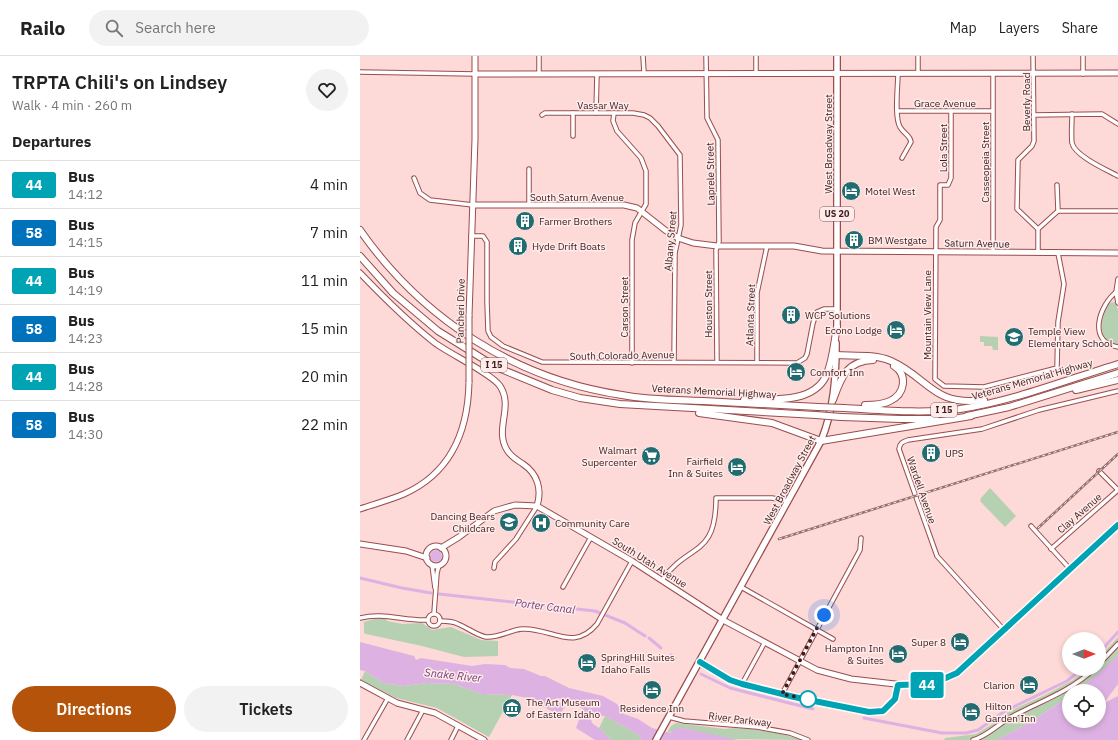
<!DOCTYPE html>
<html lang="en">
<head>
<meta charset="utf-8">
<style>
	body { margin:0; font-family:"IBM Plex Sans",sans-serif; background:#f2f2f2; color:#222; height:100vh; display:flex; flex-direction:column; font-size:15px; white-space:nowrap }
	* { box-sizing:border-box; margin:0 }
	p { font-size:13px; color:#767676 }
	.icon { flex:none; width:22px; height:22px; fill:none; stroke:currentColor; stroke-width:2; stroke-linecap:round; stroke-linejoin:round }
	.map { position:relative; flex:1; overflow:hidden }
	.panel { display:flex; flex-direction:column; background:#fff; width:360px }
	.panel>* { flex:none }
	.badge { padding:0 8px; border-radius:3px; font-size:14px; line-height:26px }
	.needle { width:26px; rotate:90deg }
	.controls { position:absolute; left:702px; top:576px; display:grid; gap:8px }
	.controls a { display:grid; place-items:center; width:44px; height:44px; border-radius:50%; background:#fff; box-shadow:0 2px 6px #0003; font-size:20px }
	.you { position:absolute; width:20px; height:20px; margin:-10px; border:3px solid #fff; border-radius:50%; background:#1a73e8; box-shadow:0 0 0 6px #1a73e833 }
	.map>.badge { position:absolute; translate:-50% -50%; box-shadow:0 0 0 2px #fff }
	h2 { padding:0 12px; font-size:15px; line-height:36px }
	.round { display:grid; place-items:center; flex:none; width:42px; height:42px; border-radius:21px; background:#f2f2f2 }
	.summary { display:flex; align-items:center; justify-content:space-between; height:68px; padding:0 12px }
	h1 { font-size:19px; font-weight:600; line-height:30px }
	.primary-button { display:flex; gap:8px; margin-top:auto; padding:8px 12px }
	.primary-button a { flex:1; height:46px; border-radius:24px; background:#b45309; color:#fff; font-size:16px; font-weight:600; line-height:46px; text-align:center }
	.primary-button a+a { background:#f2f2f2; color:#222 }
	ul { padding:0; list-style:none }
	li { display:flex; align-items:center; gap:12px; height:48px; padding:0 12px; border-top:1px solid #e0e0e0 }
	li div { flex:1 }
	li b { display:block; font-size:15px }
	li em { font-style:normal }
	li .badge { min-width:44px; font-weight:700; text-align:center }
	header { display:flex; align-items:center; gap:24px; box-sizing:border-box; height:56px; padding:0 20px; background:#fff; border-bottom:1px solid #e0e0e0 }
	header strong { font-size:19px }
	nav { display:flex; gap:22px; margin-inline-start:auto; font-size:14px }
	.search { width:280px; height:36px; background:#f2f2f2; display:flex; align-items:center; gap:10px; box-sizing:border-box; padding:0 14px; border-radius:22px; color:#767676; font-size:15px }
	main { display:flex; flex:1; min-height:0 }
	.map>svg:first-child { display:block }
	.green { fill:#b5d1b1 }
	.water { fill:#ddb2e3 }
	.lines { fill:none; stroke-linecap:round; stroke-linejoin:round }
	.canal { stroke:#ddb2e3; stroke-width:3 }
	.street-casing { stroke:#9a4d4d; stroke-width:5.5 }
	.secondary-casing { stroke:#9a4d4d; stroke-width:7 }
	.primary-casing { stroke:#9a4d4d; stroke-width:8 }
	.highway-casing { stroke:#9a4d4d; stroke-width:8 }
	.street { stroke:#fff; stroke-width:3.5 }
	.secondary { stroke:#fff; stroke-width:5 }
	.primary { stroke:#fff; stroke-width:5.5 }
	.highway { stroke:#fff; stroke-width:6 }
	.rail-casing { stroke:#93706f; stroke-width:2.5 }
	.rail { stroke:#feebea; stroke-width:1; stroke-dasharray:3; stroke-linecap:butt }
	.secondary-bridge-casing { stroke:#9a4d4d; stroke-width:7; stroke-linecap:butt }
	.highway-bridge-casing { stroke:#9a4d4d; stroke-width:8; stroke-linecap:butt }
	.secondary-bridge { stroke:#fff; stroke-width:5 }
	.highway-bridge { stroke:#fff; stroke-width:6 }
	.line-casing { stroke:#fff; stroke-width:9 }
	.line { stroke:#00a3b4; stroke-width:6 }
	.walk { stroke:#3d1c1c; stroke-width:4; stroke-dasharray:0 7.2 }
	.stop-dot { fill:#fff; stroke:#00a3b4; stroke-width:2 }
	.labels { text-anchor:middle; stroke-width:3; stroke-linejoin:round; paint-order:stroke }
	.shield { fill:#feebea; stroke:#775a5a; stroke-width:1 }
	.shield-label { font-size:9px; font-weight:bold; fill:#3d1c1c }
	.street-label { font-size:10px; fill:#3d1c1c; stroke:#feebea }
	.poi-label { font-size:10px; fill:#3d1c1c; stroke:#feebea; text-anchor:start }
	.water-label { font-size:11px; font-style:italic; fill:#73407c; stroke:#feebea }
</style>
</head>
<body>
<header>
<strong>Railo</strong>
<div class="search"><svg class="icon" aria-label="search" viewBox="0 0 24 24"><circle cx="10" cy="10" r="6"/><path d="M15 15l6 6"/></svg>Search here</div>
<nav><a>Map</a><a>Layers</a><a>Share</a></nav>
</header>
<main>
<section class="panel">
<div class="summary"><div><h1>TRPTA Chili's on Lindsey</h1><p>Walk · 4 min · 260 m</p></div><a class="round"><svg class="icon" aria-label="heart" viewBox="0 0 24 24"><path d="M12 20l-8-8c-3-5 5-10 8-4 3-6 11-1 8 4z"/></svg></a></div>
<h2>Departures</h2>
<ul>
<li><span class="badge" style="background:#00a3b4;color:#fff">44</span><div><b>Bus</b><p>14:12</p></div><em>4 min</em></li>
<li><span class="badge" style="background:#0072bc;color:#fff">58</span><div><b>Bus</b><p>14:15</p></div><em>7 min</em></li>
<li><span class="badge" style="background:#00a3b4;color:#fff">44</span><div><b>Bus</b><p>14:19</p></div><em>11 min</em></li>
<li><span class="badge" style="background:#0072bc;color:#fff">58</span><div><b>Bus</b><p>14:23</p></div><em>15 min</em></li>
<li><span class="badge" style="background:#00a3b4;color:#fff">44</span><div><b>Bus</b><p>14:28</p></div><em>20 min</em></li>
<li><span class="badge" style="background:#0072bc;color:#fff">58</span><div><b>Bus</b><p>14:30</p></div><em>22 min</em></li>
</ul>
<div class="primary-button"><a>Directions</a><a>Tickets</a></div>
</section>
<div class="map">
<svg width="758" height="684" viewBox="0 0 758 684">
	<rect width="100%" height="100%" fill="#fdd9d7"/>
	<!-- green -->
	<g class="green">
		<path d="M755 246 758 254V289C735 284 741 262 749 247Z"/>
		<polygon points="620,280 638,281 638,294 633,294 632,290 624,290 624,286 620,286"/>
		<polygon points="630,432 656,460 645,471 620,445 621,442"/>
		<polygon points="15,561 26,562 27,565 42,568 62,567 72,574 91,571 121,584 138,585 138,600 104,601 62,590 6,578 4,577 4,566 15,563"/>
		<path d="M758 581V599C746 610 725 635 709 635V640L674 664 637 684H584L585 682 616 678 634 667 648 656 687 638 713 624 728 613H739V602Z"/>
		<polygon points="5,615 23,627 44,630 67,627 94,628 122,638 152,639 129,681 77,652 36,642 1,624"/>
		<polygon points="245,660 279,679 281,684 251,684 239,672"/>
		<path d="M316 667 365 673C382 670 425 677 441 684L367 683 323 672 307 677 311 670Z"/>
	</g>
	<!-- water -->
	<g class="water">
		<circle cx="76" cy="500" r="6"/>
		<polygon points="0,586 54,600 56,604 61,602 112,610 125,608 145,609 150,612 164,613 181,620 185,620 209,632 243,640 257,648 264,658 278,663 292,672 310,677 316,672 323,672 378,684 281,684 279,679 245,660 228,659 227,661 231,663 232,667 239,672 251,684 235,684 216,672 223,653 211,646 198,642 197,644 205,651 199,659 182,650 178,644 152,639 122,638 94,628 67,627 44,630 23,627 5,615 0,614"/>
		<polygon points="758,599 758,628 744,647 758,640 758,684 637,684 674,664 709,640 709,665 739,665 739,635 716,635 733,622"/>
	</g>
	<g class="lines">
		<!-- canal -->
		<g class="canal">
			<polyline points="0,522 42,532 71,537"/>
			<polyline points="79,538 235,555 265,567 285,580"/>
			<polyline points="289,582 301,592"/>
			<polyline points="739,597 758,576"/>
			<polyline points="311,599 315,602"/>
			<polyline points="341,618 370,632 453,653"/>
			<polyline points="504,662 582,677 606,677 618,674 645,655 707,625 722,613"/>
		</g>
		<defs>
			<g id="street">
				<polyline points="283,0 284,17"/>
				<polyline points="346,0 347,62 358,84 359,186 356,194 357,306"/>
				<polyline points="396,0 396,17"/>
				<polyline points="558,0 558,17"/>
				<polyline points="673,0 674,85 672,90 658,104 657,153 678,173 678,197"/>
				<polyline points="0,16 115,18"/>
				<path d="M538 17C538 30 534 61 540 71 544 78 550 79 551 86L542 102"/>
				<polyline points="179,18 179,0"/>
				<polyline points="723,18 723,0"/>
				<polyline points="538,55 632,55"/>
				<polyline points="591,55 591,122 588,129 580,129 580,164 576,171 575,323 584,330 624,331 697,312 698,266 704,228 698,197"/>
				<polyline points="236,57 237,18"/>
				<polyline points="254,57 253,65 257,75 281,102 286,115 286,148 275,167 272,184 272,307"/>
				<path d="M712 58C712 68 711 78 712 87 715 100 747 114 758 120"/>
				<polyline points="182,59 185,57 273,57 284,59 290,62 298,70 320,99 321,169 315,197 314,306"/>
				<polyline points="674,59 742,58 758,68"/>
				<polyline points="213,80 213,57"/>
				<polyline points="54,122 60,137 70,144 113,149"/>
				<polyline points="697,129 698,155"/>
				<polyline points="169,149 169,113"/>
				<polyline points="678,173 698,155 758,155"/>
				<polyline points="111,180 123,180 127,186 127,246 128,275 131,281 143,290 182,306 437,307 445,302 447,298 453,267 457,256 464,253 477,253"/>
				<polyline points="633,196 633,17"/>
				<polyline points="756,236 758,223"/>
				<path d="M758 247 756 236C739 250 727 286 758 291"/>
				<polyline points="397,306 397,237 407,190"/>
				<polyline points="739,415 758,434"/>
				<polyline points="671,470 710,513"/>
				<polyline points="691,493 758,434"/>
				<polyline points="72,509 75,532"/>
				<polyline points="134,512 135,506 156,483 177,450"/>
				<path d="M302 524C329 486 356 502 356 442H412L428 445"/>
				<polyline points="203,531 231,481"/>
				<polyline points="381,531 473,583"/>
				<polyline points="74,557 77,517 79,509"/>
				<circle cx="74" cy="564" r="6"/>
				<path d="M0 562C23 556 44 565 67 564"/>
				<path d="M80 565C86 565 93 565 98 568 108 572 116 579 126 581 139 582 150 574 162 573 191 571 213 597 237 568L272 505"/>
				<path d="M644 574 577 500 539 393C540 387 542 386 548 384L622 373 679 354 758 335"/>
				<path d="M340 606 376 626 433 641 509 656C528 658 535 646 538 629"/>
				<polyline points="739,608 758,588"/>
				<polyline points="382,628 405,586"/>
				<polyline points="422,638 500,494 501,482"/>
				<polyline points="309,661 324,665 397,671 430,677 448,684"/>
				<polyline points="4,684 28,642"/>
				<polyline points="47,684 63,654"/>
				<polyline points="91,684 98,670"/>
				<path d="M613 684C628 680 639 667 653 660 681 645 711 635 734 613"/>
			</g>
			<g id="secondary">
				<polyline points="115,18 758,17"/>
				<polyline points="113,149 264,149 277,152 305,174 318,182 333,187 357,190 434,190 462,195 758,197"/>
				<path d="M0 217C24 242 48 266 75 287 90 298 132 318 140 330 154 351 134 373 147 394 151 401 157 404 163 408 178 418 182 434 177 450"/>
				<polyline points="109,260 115,83 115,0"/>
				<path d="M0 453C14 448 30 444 44 438 91 417 108 376 109 326"/>
				<polyline points="0,488 46,495 67,502"/>
				<circle cx="76" cy="500" r="10"/>
				<polyline points="81,492 99,481 134,455 155,449 177,450 272,505 363,564 457,614 491,623 553,630 572,629 597,617 758,469"/>
				<polyline points="0,627 37,647 75,657 124,684"/>
			</g>
			<g id="primary">
				<polyline points="477,274 477,0"/>
				<path d="M296 684 461 385C474 353 476 322 476 287"/>
			</g>
			<g id="highway">
				<path d="M0 174C62 263 155 323 262 339 288 344 316 344 343 345 382 347 420 349 458 351"/>
				<polyline points="0,200 33,237 78,275 136,311 192,334 220,342 260,348 456,359"/>
				<path d="M476 299C494 300 515 298 531 305 569 322 573 351 624 344"/>
				<polyline points="716,334 758,324"/>
				<path d="M384 344C411 343 453 348 466 320 473 305 474 286 477 271"/>
				<path d="M473 344C481 322 486 305 513 304"/>
				<path d="M505 349C513 349 522 349 530 345 545 338 548 319 534 310"/>
				<path d="M484 352C522 354 561 358 600 353 653 345 706 324 758 308"/>
				<polyline points="339,357 412,367 461,385 611,360"/>
				<polyline points="607,360 649,351 758,317"/>
				<polyline points="481,361 541,363 576,363"/>
			</g>
		</defs>
		<!-- street casing -->
		<use href="#street" class="street-casing"/>
		<!-- secondary casing -->
		<use href="#secondary" class="secondary-casing"/>
		<!-- primary casing -->
		<use href="#primary" class="primary-casing"/>
		<!-- highway casing -->
		<use href="#highway" class="highway-casing"/>
		<!-- street -->
		<use href="#street" class="street"/>
		<!-- secondary -->
		<use href="#secondary" class="secondary"/>
		<!-- primary -->
		<use href="#primary" class="primary"/>
		<!-- highway -->
		<use href="#highway" class="highway"/>
		<defs>
			<g id="rail">
				<polyline points="678,472 758,398"/>
				<polyline points="419,483 758,376"/>
			</g>
		</defs>
		<!-- rail casing -->
		<use href="#rail" class="rail-casing"/>
		<!-- rail -->
		<use href="#rail" class="rail"/>
		<defs>
			<polyline id="secondary-bridge" points="109,326 109,260"/>
			<g id="highway-bridge">
				<polyline points="458,351 484,352"/>
				<polyline points="456,359 481,361"/>
			</g>
		</defs>
		<!-- secondary-bridge casing -->
		<use href="#secondary-bridge" class="secondary-bridge-casing"/>
		<!-- highway-bridge casing -->
		<use href="#highway-bridge" class="highway-bridge-casing"/>
		<!-- secondary-bridge -->
		<use href="#secondary-bridge" class="secondary-bridge"/>
		<!-- highway-bridge -->
		<use href="#highway-bridge" class="highway-bridge"/>
	</g>
	<g class="lines">
		<defs>
			<polyline id="line" points="340,606 370,624 382,628 434,641 509,656 523,655 535,643 538,629 572,628 597,617 758,469"/>
		</defs>
		<!-- line casing -->
		<use href="#line" class="line-casing"/>
		<!-- line -->
		<use href="#line" class="line"/>
		<!-- walk -->
		<polyline class="walk" points="448,643 422,638 464,559"/>
	</g>
	<!-- icons -->
	<defs>
		<symbol id="hotel-disc" viewBox="-11 -11 22 22"><circle r="9.5" fill="#216c71" stroke="#feebea"/><path d="M-6-4.5h1.5V1H6V5H4.5V3h-9V5H-6ZM-4 0a1.8 1.8 0 1 1 3.6 0ZM.5 0V-2.5h3Q6-2.5 6 0Z" fill="#fff"/></symbol>
		<symbol id="building-disc" viewBox="-11 -11 22 22"><circle r="9.5" fill="#216c71" stroke="#feebea"/><path d="M-4-6H4V6H1V3H-1V6H-4ZM-2.5-4.3h1.7v1.8h-1.7ZM.8-4.3h1.7v1.8H.8ZM-2.5-1h1.7V.8h-1.7ZM.8-1h1.7V.8H.8Z" fill="#fff"/></symbol>
		<symbol id="school-disc" viewBox="-11 -11 22 22"><circle r="9.5" fill="#216c71" stroke="#feebea"/><path d="M0-5L7-2L0 1L-7-2ZM-4 1L0 2.5L4 1V4Q0 6-4 4Z" fill="#fff"/></symbol>
		<symbol id="supermarket-disc" viewBox="-11 -11 22 22"><circle r="9.5" fill="#216c71" stroke="#feebea"/><path d="M-6-5.5h2.5l.6 2H6L4.5 2H-2.5L-4.4-4H-6ZM-1.5 3.2a1.3 1.3 0 1 0 .1 0ZM3 3.2a1.3 1.3 0 1 0 .1 0Z" fill="#fff"/></symbol>
		<symbol id="hospital-disc" viewBox="-11 -11 22 22"><circle r="9.5" fill="#216c71" stroke="#feebea"/><path d="M-5-5h3v3.5h4V-5h3V5h-3V1.5h-4V5h-3Z" fill="#fff"/></symbol>
		<symbol id="museum-disc" viewBox="-11 -11 22 22"><circle r="9.5" fill="#216c71" stroke="#feebea"/><path d="M0-6L6-3V-2H-6V-3ZM-5-1h2V3h-2ZM-1-1h2V3h-2ZM3-1h2V3H3ZM-6 4H6V6H-6Z" fill="#fff"/></symbol>
	</defs>
	<g fill-rule="evenodd">
		<use href="#hotel-disc" x="480" y="124" width="22" height="22"/>
		<use href="#building-disc" x="154" y="154" width="22" height="22"/>
		<use href="#building-disc" x="483" y="173" width="22" height="22"/>
		<use href="#building-disc" x="147" y="179" width="22" height="22"/>
		<use href="#building-disc" x="420" y="248" width="22" height="22"/>
		<use href="#hotel-disc" x="525" y="263" width="22" height="22"/>
		<use href="#school-disc" x="643" y="270" width="22" height="22"/>
		<use href="#hotel-disc" x="425" y="305" width="22" height="22"/>
		<use href="#building-disc" x="560" y="386" width="22" height="22"/>
		<use href="#supermarket-disc" x="280" y="389" width="22" height="22"/>
		<use href="#hotel-disc" x="366" y="400" width="22" height="22"/>
		<use href="#school-disc" x="138" y="455" width="22" height="22"/>
		<use href="#hospital-disc" x="170" y="456" width="22" height="22"/>
		<use href="#hotel-disc" x="589" y="575" width="22" height="22"/>
		<use href="#hotel-disc" x="527" y="587" width="22" height="22"/>
		<use href="#hotel-disc" x="216" y="596" width="22" height="22"/>
		<use href="#hotel-disc" x="658" y="618" width="22" height="22"/>
		<use href="#hotel-disc" x="281" y="623" width="22" height="22"/>
		<use href="#museum-disc" x="141" y="641" width="22" height="22"/>
		<use href="#hotel-disc" x="600" y="645" width="22" height="22"/>
	</g>
	<!-- markers -->
	<circle class="stop-dot" cx="448" cy="643" r="8"/>
	<g class="labels">
		<!-- shield labels -->
		<g class="shield">
			<rect x="460" y="151" width="34" height="14" rx="3"/>
			<rect x="121" y="302" width="26" height="14" rx="3"/>
			<rect x="571" y="347" width="26" height="14" rx="3"/>
		</g>
		<g class="shield-label">
			<text x="477" y="161">US 20</text>
			<text x="134" y="312">I 15</text>
			<text x="584" y="357">I 15</text>
		</g>
		<!-- street labels -->
		<g class="street-label">
			<text transform="translate(666 46) rotate(-90)" y="4">Beverly Road</text>
			<text x="585" y="51">Grace Avenue</text>
			<text x="243" y="53">Vassar Way</text>
			<text transform="translate(468 88) rotate(-90)" y="4">West Broadway Street</text>
			<text transform="translate(583 92) rotate(-90)" y="4">Lola Street</text>
			<text transform="translate(625 106) rotate(-90)" y="4">Casseopeia Street</text>
			<text transform="translate(350 118) rotate(-91)" y="4">Laprele Street</text>
			<text x="217" y="145">South Saturn Avenue</text>
			<text transform="translate(310 185) rotate(-85)" y="4">Albany Street</text>
			<text transform="translate(617 187) rotate(1)" y="4">Saturn Avenue</text>
			<text transform="translate(348 248) rotate(-90)" y="4">Houston Street</text>
			<text transform="translate(264 251) rotate(-90)" y="4">Carson Street</text>
			<text transform="translate(100 255) rotate(-89)" y="4">Pancheri Drive</text>
			<text transform="translate(390 259) rotate(-88)" y="4">Atlanta Street</text>
			<text transform="translate(567 259) rotate(-90)" y="4">Mountain View Lane</text>
			<text transform="translate(262 299) rotate(-1)" y="4">South Colorado Avenue</text>
			<text transform="translate(672 323) rotate(-16)" y="4">Veterans Memorial Highway</text>
			<text transform="translate(354 335) rotate(3)" y="4">Veterans Memorial Highway</text>
			<text transform="translate(429 424) rotate(-62)" y="4">West Broadway Street</text>
			<text transform="translate(562 434) rotate(71)" y="4">Wardell Avenue</text>
			<text transform="translate(719 457) rotate(-41)" y="4">Clay Avenue</text>
			<text transform="translate(290 506) rotate(32)" y="4">South Utah Avenue</text>
			<text transform="translate(380 663) rotate(7)" y="4">River Parkway</text>
		</g>
		<!-- poi labels -->
		<g class="poi-label">
			<text x="505" y="139">Motel West</text>
			<text x="179" y="169">Farmer Brothers</text>
			<text x="508" y="188">BM Westgate</text>
			<text x="172" y="194">Hyde Drift Boats</text>
			<text x="445" y="263">WCP Solutions</text>
			<text x="522" y="278" text-anchor="end">Econo Lodge</text>
			<text x="668" y="279">Temple View<tspan x="668" dy="12">Elementary School</tspan></text>
			<text x="450" y="320">Comfort Inn</text>
			<text x="277" y="398" text-anchor="end">Walmart<tspan x="277" dy="12">Supercenter</tspan></text>
			<text x="585" y="401">UPS</text>
			<text x="363" y="409" text-anchor="end">Fairfield<tspan x="363" dy="12">Inn &amp; Suites</tspan></text>
			<text x="135" y="464" text-anchor="end">Dancing Bears<tspan x="135" dy="12">Childcare</tspan></text>
			<text x="195" y="471">Community Care</text>
			<text x="586" y="590" text-anchor="end">Super 8</text>
			<text x="524" y="596" text-anchor="end">Hampton Inn<tspan x="524" dy="12">&amp; Suites</tspan></text>
			<text x="241" y="605">SpringHill Suites<tspan x="241" dy="12">Idaho Falls</tspan></text>
			<text x="655" y="633" text-anchor="end">Clarion</text>
			<text x="166" y="650">The Art Museum<tspan x="166" dy="12">of Eastern Idaho</tspan></text>
			<text x="625" y="654">Hilton<tspan x="625" dy="12">Garden Inn</tspan></text>
			<text x="292" y="656" text-anchor="middle">Residence Inn</text>
		</g>
		<!-- water labels -->
		<g class="water-label">
			<text transform="translate(185 550) rotate(7)" y="4">Porter Canal</text>
			<text transform="translate(93 619) rotate(6)" y="4">Snake River</text>
		</g>
	</g>
</svg>
<div class="controls">
<a><svg class="needle" viewBox="-14 -14 28 28"><path d="M0-13l5 13h-10z" fill="#e53935"/><path d="M0 13l5-13h-10z" fill="#767676"/></svg></a>
<a><svg class="icon" aria-label="locate" viewBox="0 0 24 24"><circle cx="12" cy="12" r="6"/><path d="M12 2v4M12 18v4M2 12h4M18 12h4"/></svg></a>
</div>
<div class="you" style="left:464px;top:559px"></div>
<b class="badge" style="left:567px;top:629px;background:#00a3b4;color:#fff">44</b>
</div>
</main>
</body>
</html>
